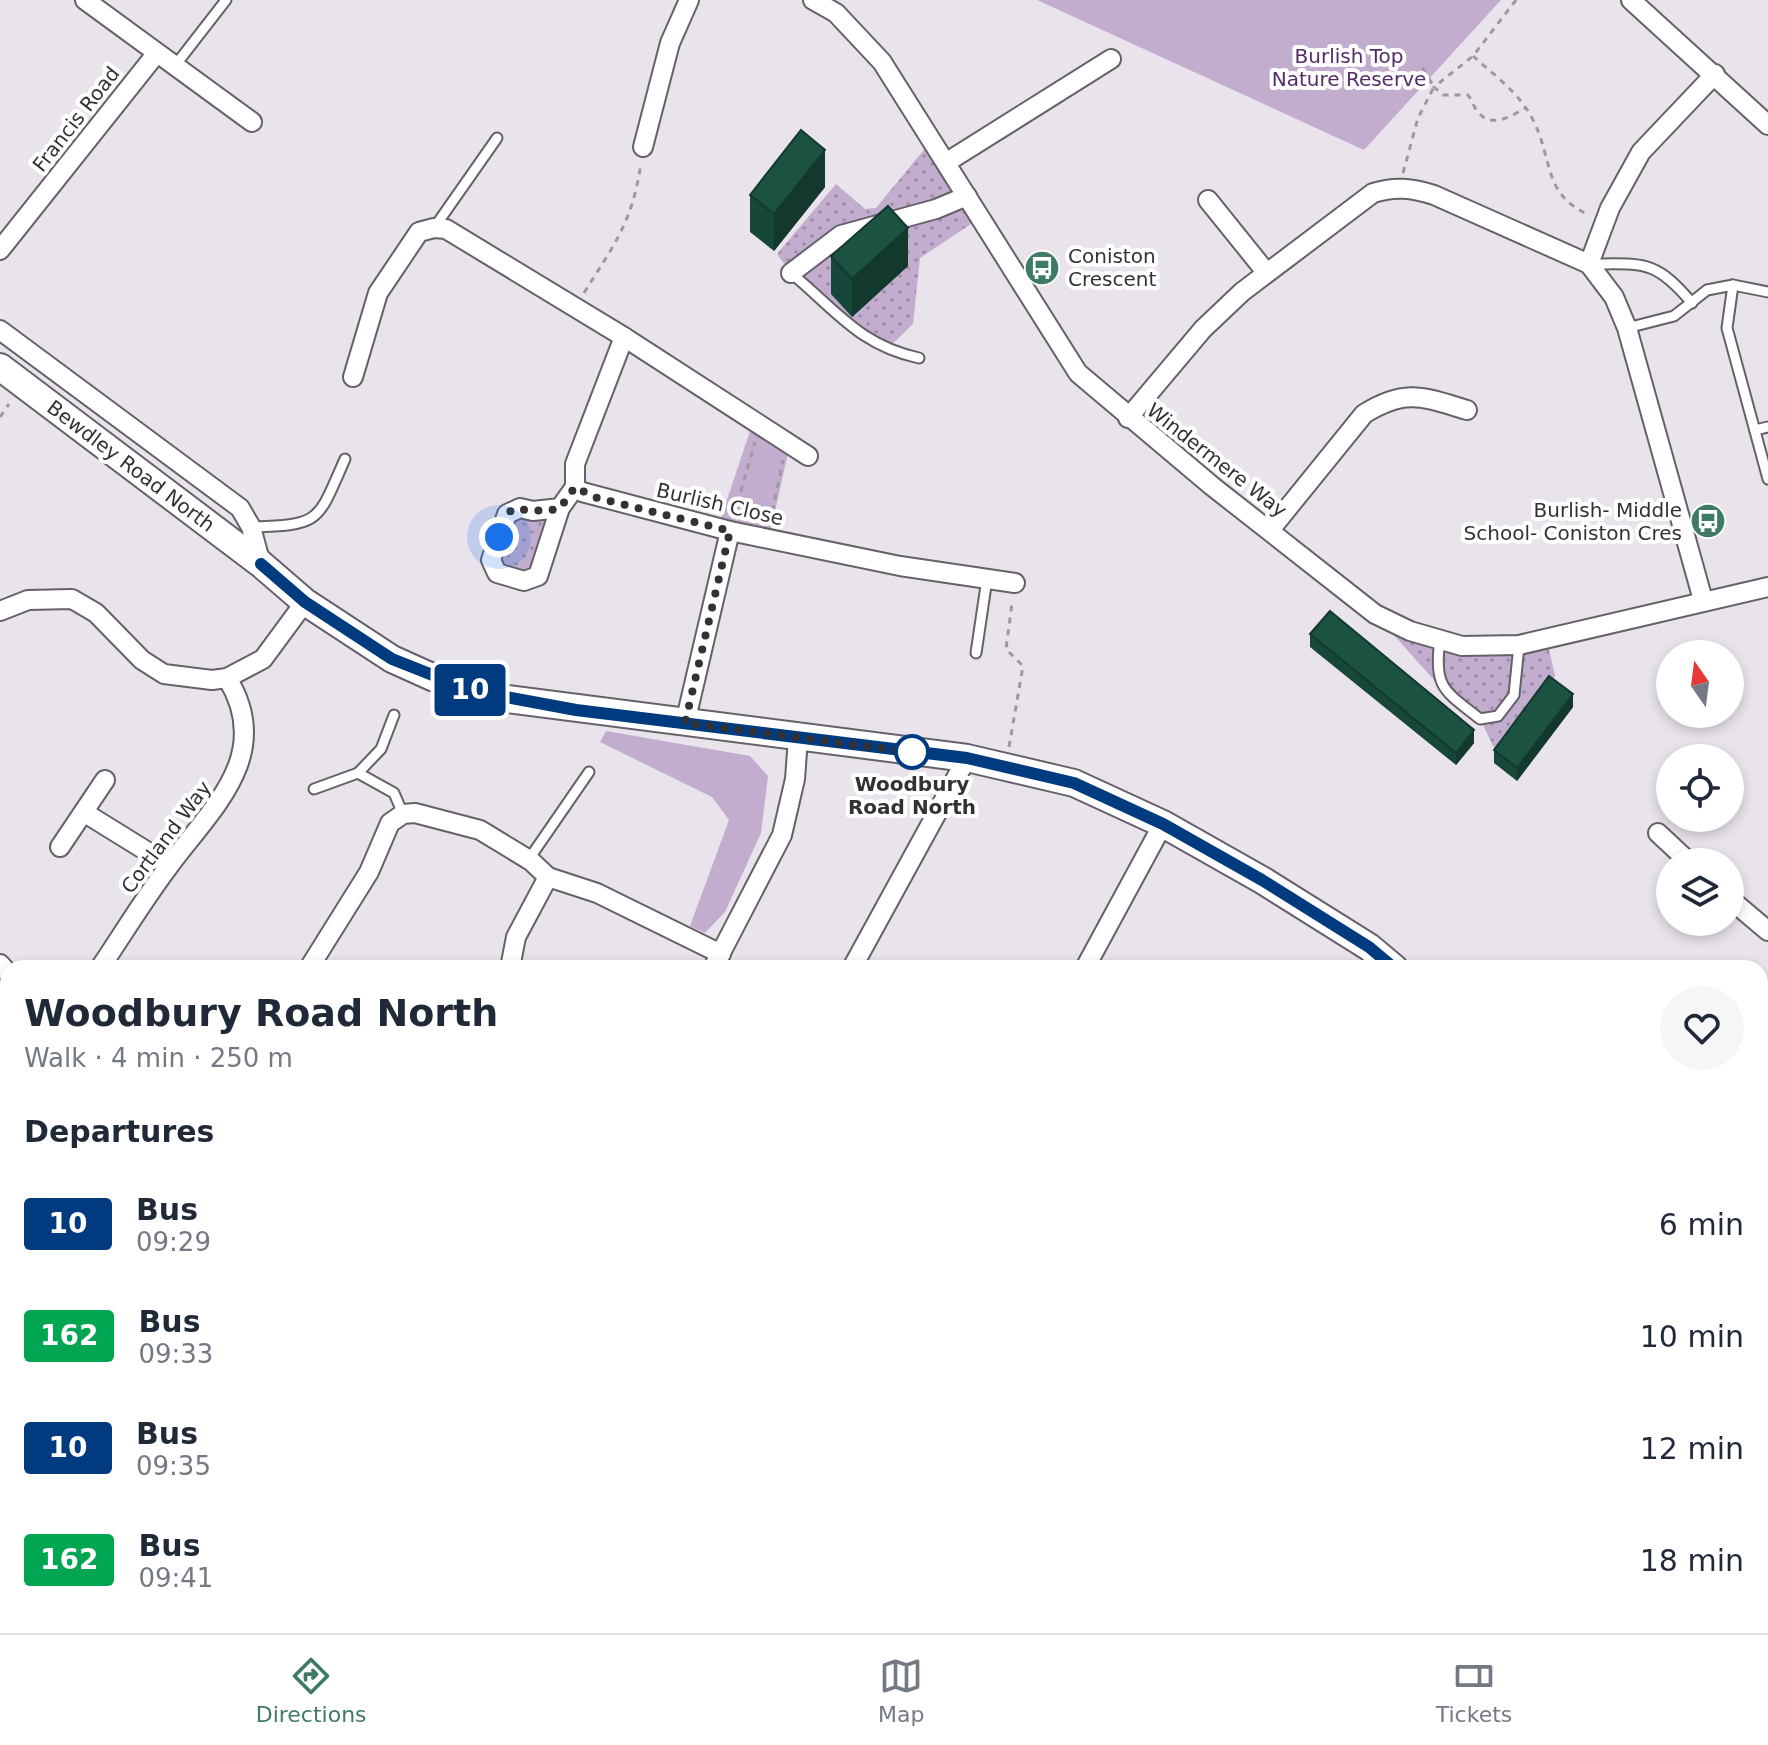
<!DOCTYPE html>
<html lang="en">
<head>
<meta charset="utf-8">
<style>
	body { margin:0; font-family:"DejaVu Sans",sans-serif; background:#f6f6f7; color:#1f2937; height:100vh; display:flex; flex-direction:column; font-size:30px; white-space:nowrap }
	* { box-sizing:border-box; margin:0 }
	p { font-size:26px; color:#747a83 }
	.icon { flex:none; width:44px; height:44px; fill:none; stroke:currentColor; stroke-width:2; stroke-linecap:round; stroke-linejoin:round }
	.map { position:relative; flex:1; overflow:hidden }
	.panel { position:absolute; left:0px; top:960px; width:1768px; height:674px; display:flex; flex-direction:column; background:#fff; border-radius:24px 24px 0 0; box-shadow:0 4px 12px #0003 }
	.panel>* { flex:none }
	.badge { padding:0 16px; border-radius:6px; font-size:28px; line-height:52px }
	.needle { width:52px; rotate:346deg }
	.buttons { position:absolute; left:1656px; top:640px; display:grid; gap:16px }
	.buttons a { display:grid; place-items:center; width:88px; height:88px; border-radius:50%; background:#fff; box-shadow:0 4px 12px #0003; font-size:40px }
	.you { position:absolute; width:40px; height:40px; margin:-20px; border:6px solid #fff; border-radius:50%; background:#1a73e8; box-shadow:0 0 0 12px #1a73e833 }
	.map>.badge { position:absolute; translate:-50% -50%; box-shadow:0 0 0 4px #fff }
	h2 { padding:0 24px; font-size:30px; line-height:72px }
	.round { display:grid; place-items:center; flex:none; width:84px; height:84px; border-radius:42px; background:#f6f6f7 }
	.head { display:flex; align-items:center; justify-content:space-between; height:136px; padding:0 24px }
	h1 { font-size:38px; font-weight:700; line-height:60px }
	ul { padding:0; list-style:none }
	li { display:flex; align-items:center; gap:24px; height:112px; padding:0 24px }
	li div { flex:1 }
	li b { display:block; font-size:30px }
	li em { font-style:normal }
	li .badge { min-width:88px; font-weight:700; text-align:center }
	.menu { display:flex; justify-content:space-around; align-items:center; height:112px; border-top:2px solid #e0e1e3; background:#fff; font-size:22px; color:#747a83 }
	.menu a { display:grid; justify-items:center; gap:4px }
	.menu .selected { color:#3e7a66 }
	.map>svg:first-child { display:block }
	.grass { fill:url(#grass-dots) }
	.forest { fill:url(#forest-firs) }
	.green { fill:#c2adce }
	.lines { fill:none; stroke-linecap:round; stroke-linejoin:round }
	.service-casing { stroke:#666169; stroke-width:13 }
	.minor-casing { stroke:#666169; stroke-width:22 }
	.secondary-casing { stroke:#666169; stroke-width:30 }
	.path { stroke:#9e99a0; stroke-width:3; stroke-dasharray:6 6; stroke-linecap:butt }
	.service { stroke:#fff; stroke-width:9 }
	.minor { stroke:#fff; stroke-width:18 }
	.secondary { stroke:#fff; stroke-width:26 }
	.wall { fill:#174738 }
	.shaded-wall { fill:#13392e }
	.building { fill:#1b5241; stroke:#13392e; stroke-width:2 }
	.line-casing { stroke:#fff; stroke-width:18 }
	.line { stroke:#003b80; stroke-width:12 }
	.walk { stroke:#333134; stroke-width:8; stroke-dasharray:0 14.4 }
	.stop-dot { fill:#fff; stroke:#003b80; stroke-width:4 }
	.labels { text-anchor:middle; stroke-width:8; stroke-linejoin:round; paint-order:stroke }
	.park-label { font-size:20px; fill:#552b69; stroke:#fff }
	.street-label { font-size:20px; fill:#333134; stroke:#fff }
	.poi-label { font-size:20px; fill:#333134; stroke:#fff; text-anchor:start }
	.stop-label { font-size:20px; font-weight:bold; fill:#333134; stroke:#fff }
</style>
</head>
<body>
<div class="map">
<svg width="1768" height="1633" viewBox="0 0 1768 1633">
	<defs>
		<pattern id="grass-dots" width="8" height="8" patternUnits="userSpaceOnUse" patternTransform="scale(2)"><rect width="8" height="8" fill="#c2adce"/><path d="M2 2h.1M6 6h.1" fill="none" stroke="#9e8da8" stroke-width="1.8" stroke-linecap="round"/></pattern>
		<pattern id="forest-firs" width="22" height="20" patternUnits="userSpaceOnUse" patternTransform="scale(2)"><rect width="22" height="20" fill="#c2adce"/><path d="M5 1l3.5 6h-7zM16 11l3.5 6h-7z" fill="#9e8da8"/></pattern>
	</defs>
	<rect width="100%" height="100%" fill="#e9e3ec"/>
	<!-- grass -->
	<g class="grass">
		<polygon points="932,140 980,218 920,258 913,324 886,350 791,273 777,254 836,184 865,209 876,208"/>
		<polygon points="560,508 538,576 497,573 507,514"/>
		<polygon points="1375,614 1437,639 1547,641 1555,676 1496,752 1480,719 1442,689"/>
	</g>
	<!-- forest -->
	<polygon class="forest" points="354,1626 394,1626 391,1633 349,1633"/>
	<!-- green -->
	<g class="green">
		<polygon points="1037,0 1501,0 1364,150"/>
		<polygon points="751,428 788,453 771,529 721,518"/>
		<polygon points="606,731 750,756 768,776 761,833 725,912 705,933 690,926 729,820 712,797 600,742"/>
		<polygon points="395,1626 847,1626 859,1633 392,1633"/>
	</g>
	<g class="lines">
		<defs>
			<g id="service">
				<polyline points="174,67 226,0"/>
				<polyline points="434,228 497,138"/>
				<path d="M1589 264C1644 264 1655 259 1692 303"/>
				<path d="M791 273C836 310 859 345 919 358"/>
				<polyline points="1733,285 1727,328 1768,479"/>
				<polyline points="1627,328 1674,316 1707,290 1733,285 1768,292"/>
				<polyline points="1755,430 1768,427"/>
				<path d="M251 527C322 525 317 522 345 459"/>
				<path d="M1440 640C1433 688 1445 691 1480 719L1498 716 1514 695 1519 645"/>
				<polyline points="976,653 987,579"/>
				<polyline points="358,773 381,749 394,715"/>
				<polyline points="314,789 358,773 394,793 403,814"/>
				<polyline points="529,859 589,772"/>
				<polyline points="0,1250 8,1243"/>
				<polyline points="0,1596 8,1601"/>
				<polyline points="45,1626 56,1633"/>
				<polyline points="234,1633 240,1626"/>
			</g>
			<g id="minor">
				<polyline points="85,0 252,122"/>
				<polyline points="813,0 836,13 882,62 1078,373 1212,486 1375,614 1410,631 1462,646 1519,645 1768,587"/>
				<polyline points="1631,0 1768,125"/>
				<polyline points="643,147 670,43 689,0"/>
				<polyline points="947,162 1111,59"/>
				<polyline points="1208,200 1266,272"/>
				<polyline points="0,250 156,54"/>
				<polyline points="1589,264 1610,208 1641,152 1715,74"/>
				<polyline points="791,273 841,235 936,209 967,196"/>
				<polyline points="0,330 240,508 251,527 261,564"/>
				<polyline points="624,337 575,464 575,487 582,492 730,531 900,566 1015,583"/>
				<polyline points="353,377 378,293 419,232 434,228 446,229 624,337 808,456"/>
				<path d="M1128 418 1203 329 1242 292 1373 193C1395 186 1412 188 1434 195L1589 264 1614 297 1627 328 1703 600"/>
				<polyline points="560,508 533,511 520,508 507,514 491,560 497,573 524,581 538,576 560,508 575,487"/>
				<path d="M1270 530 1364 414C1406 388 1423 397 1467 410"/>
				<polyline points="0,611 28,600 72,599 96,613 142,660 164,674 212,680 227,678 263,659 305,602"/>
				<polyline points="685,723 730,531"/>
				<polyline points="85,813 169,865"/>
				<polyline points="1658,833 1689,862"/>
				<polyline points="60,847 105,780"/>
				<polyline points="1730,899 1768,931"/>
				<polyline points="0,964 8,973"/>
				<path d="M100 968C123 934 144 899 169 866 211 809 275 755 227 678"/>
				<polyline points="309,968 369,872 390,823 403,814 415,813 480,830 531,861 548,877 597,893 721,954"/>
				<polyline points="510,968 516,937 548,877"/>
				<polyline points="713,968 782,835 795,779 798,738"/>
				<polyline points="852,968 967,758"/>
				<polyline points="1085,968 1163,824"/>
				<polyline points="0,1204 3,1199"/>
				<polyline points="1760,1532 1768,1522"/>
				<polyline points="1186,1626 1197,1633"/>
				<polyline points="1230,1633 1235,1626"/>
				<polyline points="1540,1633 1568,1626"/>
				<polyline points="1708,1633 1709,1626"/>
			</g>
			<g id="secondary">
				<polyline points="0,367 261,564 305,602 392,659 432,677 507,699 967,758 1074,783 1163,824 1262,880 1369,947 1394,968"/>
				<polyline points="1760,1450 1768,1460"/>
			</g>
		</defs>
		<!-- service casing -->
		<use href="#service" class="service-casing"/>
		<!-- minor casing -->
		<use href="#minor" class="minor-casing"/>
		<!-- secondary casing -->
		<use href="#secondary" class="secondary-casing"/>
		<!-- path -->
		<g class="path">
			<path d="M1516 0 1473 56 1434 87 1443 95H1468C1472 100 1473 106 1478 112 1491 129 1512 116 1525 108"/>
			<path d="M1473 56C1493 74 1520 94 1532 118 1554 159 1541 193 1589 215"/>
			<polyline points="1403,173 1418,118 1434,87 1422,67"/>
			<path d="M584 293C615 243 632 223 641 163"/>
			<polyline points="0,417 9,404"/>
			<polyline points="734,515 755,442"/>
			<polyline points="770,523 783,460"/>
			<polyline points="1009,747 1023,666 1006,649 1012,603"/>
			<polyline points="782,1626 784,1633"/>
			<polyline points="790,1626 794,1633"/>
			<polyline points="810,1626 822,1633"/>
		</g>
		<!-- service -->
		<use href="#service" class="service"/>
		<!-- minor -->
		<use href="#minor" class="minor"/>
		<!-- secondary -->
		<use href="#secondary" class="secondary"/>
	</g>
	<!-- wall -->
	<g class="wall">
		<polygon points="825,187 774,251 750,232 750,195"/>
		<polygon points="831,256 908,266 852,317 831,294"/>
		<polygon points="1310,634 1474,743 1456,765 1310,647"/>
		<polygon points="1573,707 1517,781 1494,763 1494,750"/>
		<polygon points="8,1309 8,1355 0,1350 0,1322"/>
		<polygon points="8,1375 8,1582 0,1577 0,1387"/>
		<polygon points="79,1626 110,1626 106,1633 91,1633"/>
		<polygon points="271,1626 314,1626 310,1633 282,1633"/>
	</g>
	<!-- shaded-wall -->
	<g class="shaded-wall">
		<polygon points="825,150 825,187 774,251 774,214"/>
		<polygon points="908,228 908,266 852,317 852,279"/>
		<polygon points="1573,694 1573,707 1517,781 1517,768"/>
		<polygon points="1474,730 1474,743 1456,765 1456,753"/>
		<polygon points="102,1626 110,1626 106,1633 102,1633"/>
		<polygon points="302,1626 314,1626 310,1633 301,1633"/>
	</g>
	<!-- building -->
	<g class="building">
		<polygon points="801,130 825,150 774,214 750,195"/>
		<polygon points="888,206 908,228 852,279 831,256"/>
		<polygon points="1330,611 1474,730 1456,753 1310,634"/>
		<polygon points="1549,676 1573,694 1517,768 1494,750"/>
		<polygon points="8,1309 8,1336 0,1331 0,1322"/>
		<polygon points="8,1375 8,1563 0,1558 0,1387"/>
	</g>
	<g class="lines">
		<defs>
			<polyline id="line" points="261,564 305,602 392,659 473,691 576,710 967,758 1074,783 1163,824 1262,880 1369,947 1394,968"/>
		</defs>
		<!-- line casing -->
		<use href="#line" class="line-casing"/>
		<!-- line -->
		<use href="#line" class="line"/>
		<!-- walk -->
		<polyline class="walk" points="499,537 507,514 513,509 547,511 560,508 575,487 594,497 730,531 685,723 912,752"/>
	</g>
	<!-- icons -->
	<defs>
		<symbol id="bus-disc" viewBox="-11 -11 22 22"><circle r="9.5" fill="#3e7a66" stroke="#fff"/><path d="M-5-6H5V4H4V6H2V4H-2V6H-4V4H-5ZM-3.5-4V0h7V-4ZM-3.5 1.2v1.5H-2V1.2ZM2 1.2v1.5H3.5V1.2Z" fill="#fff"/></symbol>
	</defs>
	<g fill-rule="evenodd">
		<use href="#bus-disc" x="1022" y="248" width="40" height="40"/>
		<use href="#bus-disc" x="1688" y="501" width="40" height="40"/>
	</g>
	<!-- markers -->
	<circle class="stop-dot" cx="912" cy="752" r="16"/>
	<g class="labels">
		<!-- park labels -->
		<g class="park-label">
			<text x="1349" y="63">Burlish Top<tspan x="1349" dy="23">Nature Reserve</tspan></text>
		</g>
		<!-- street labels -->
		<g class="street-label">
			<text transform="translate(76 119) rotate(-52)" y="7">Francis Road</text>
			<text transform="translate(1217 460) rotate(38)" y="7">Windermere Way</text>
			<text transform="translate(131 466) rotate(37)" y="7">Bewdley Road North</text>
			<text transform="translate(720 504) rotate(13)" y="7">Burlish Close</text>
			<text transform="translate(166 837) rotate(-53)" y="7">Cortland Way</text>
		</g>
		<!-- poi labels -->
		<g class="poi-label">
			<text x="1068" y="263">Coniston<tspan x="1068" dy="23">Crescent</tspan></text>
			<text x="1682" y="517" text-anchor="end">Burlish- Middle<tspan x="1682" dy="23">School- Coniston Cres</tspan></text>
		</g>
		<!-- stop labels -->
		<g class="stop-label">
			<text x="912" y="791">Woodbury<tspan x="912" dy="23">Road North</tspan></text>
		</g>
	</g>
</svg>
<div class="buttons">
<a><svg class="needle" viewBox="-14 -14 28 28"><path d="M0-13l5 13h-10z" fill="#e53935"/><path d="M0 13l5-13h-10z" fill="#747a83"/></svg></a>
<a><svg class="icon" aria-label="locate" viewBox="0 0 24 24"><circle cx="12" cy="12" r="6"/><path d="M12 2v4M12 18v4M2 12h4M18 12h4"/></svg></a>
<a><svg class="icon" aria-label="layers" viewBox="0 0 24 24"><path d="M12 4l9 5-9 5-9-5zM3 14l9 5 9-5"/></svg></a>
</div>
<div class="you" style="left:499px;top:537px"></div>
<b class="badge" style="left:470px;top:690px;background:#003b80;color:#fff">10</b>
<section class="panel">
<div class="head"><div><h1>Woodbury Road North</h1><p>Walk · 4 min · 250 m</p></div><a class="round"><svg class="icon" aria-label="heart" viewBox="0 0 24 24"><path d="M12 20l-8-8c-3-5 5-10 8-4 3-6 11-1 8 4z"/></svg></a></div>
<h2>Departures</h2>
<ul>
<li><span class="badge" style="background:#003b80;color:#fff">10</span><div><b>Bus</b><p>09:29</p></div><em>6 min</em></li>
<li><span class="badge" style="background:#00a651;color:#fff">162</span><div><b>Bus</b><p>09:33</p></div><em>10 min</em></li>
<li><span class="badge" style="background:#003b80;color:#fff">10</span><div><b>Bus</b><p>09:35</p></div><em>12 min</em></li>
<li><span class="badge" style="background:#00a651;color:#fff">162</span><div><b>Bus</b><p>09:41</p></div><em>18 min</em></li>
</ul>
</section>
</div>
<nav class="menu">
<a class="selected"><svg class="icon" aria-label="directions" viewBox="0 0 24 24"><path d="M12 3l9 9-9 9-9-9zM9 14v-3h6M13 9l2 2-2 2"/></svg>Directions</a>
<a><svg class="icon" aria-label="map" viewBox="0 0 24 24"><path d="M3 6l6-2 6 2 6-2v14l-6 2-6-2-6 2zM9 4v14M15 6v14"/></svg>Map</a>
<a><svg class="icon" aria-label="tickets" viewBox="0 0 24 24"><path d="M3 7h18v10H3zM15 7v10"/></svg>Tickets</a>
</nav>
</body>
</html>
